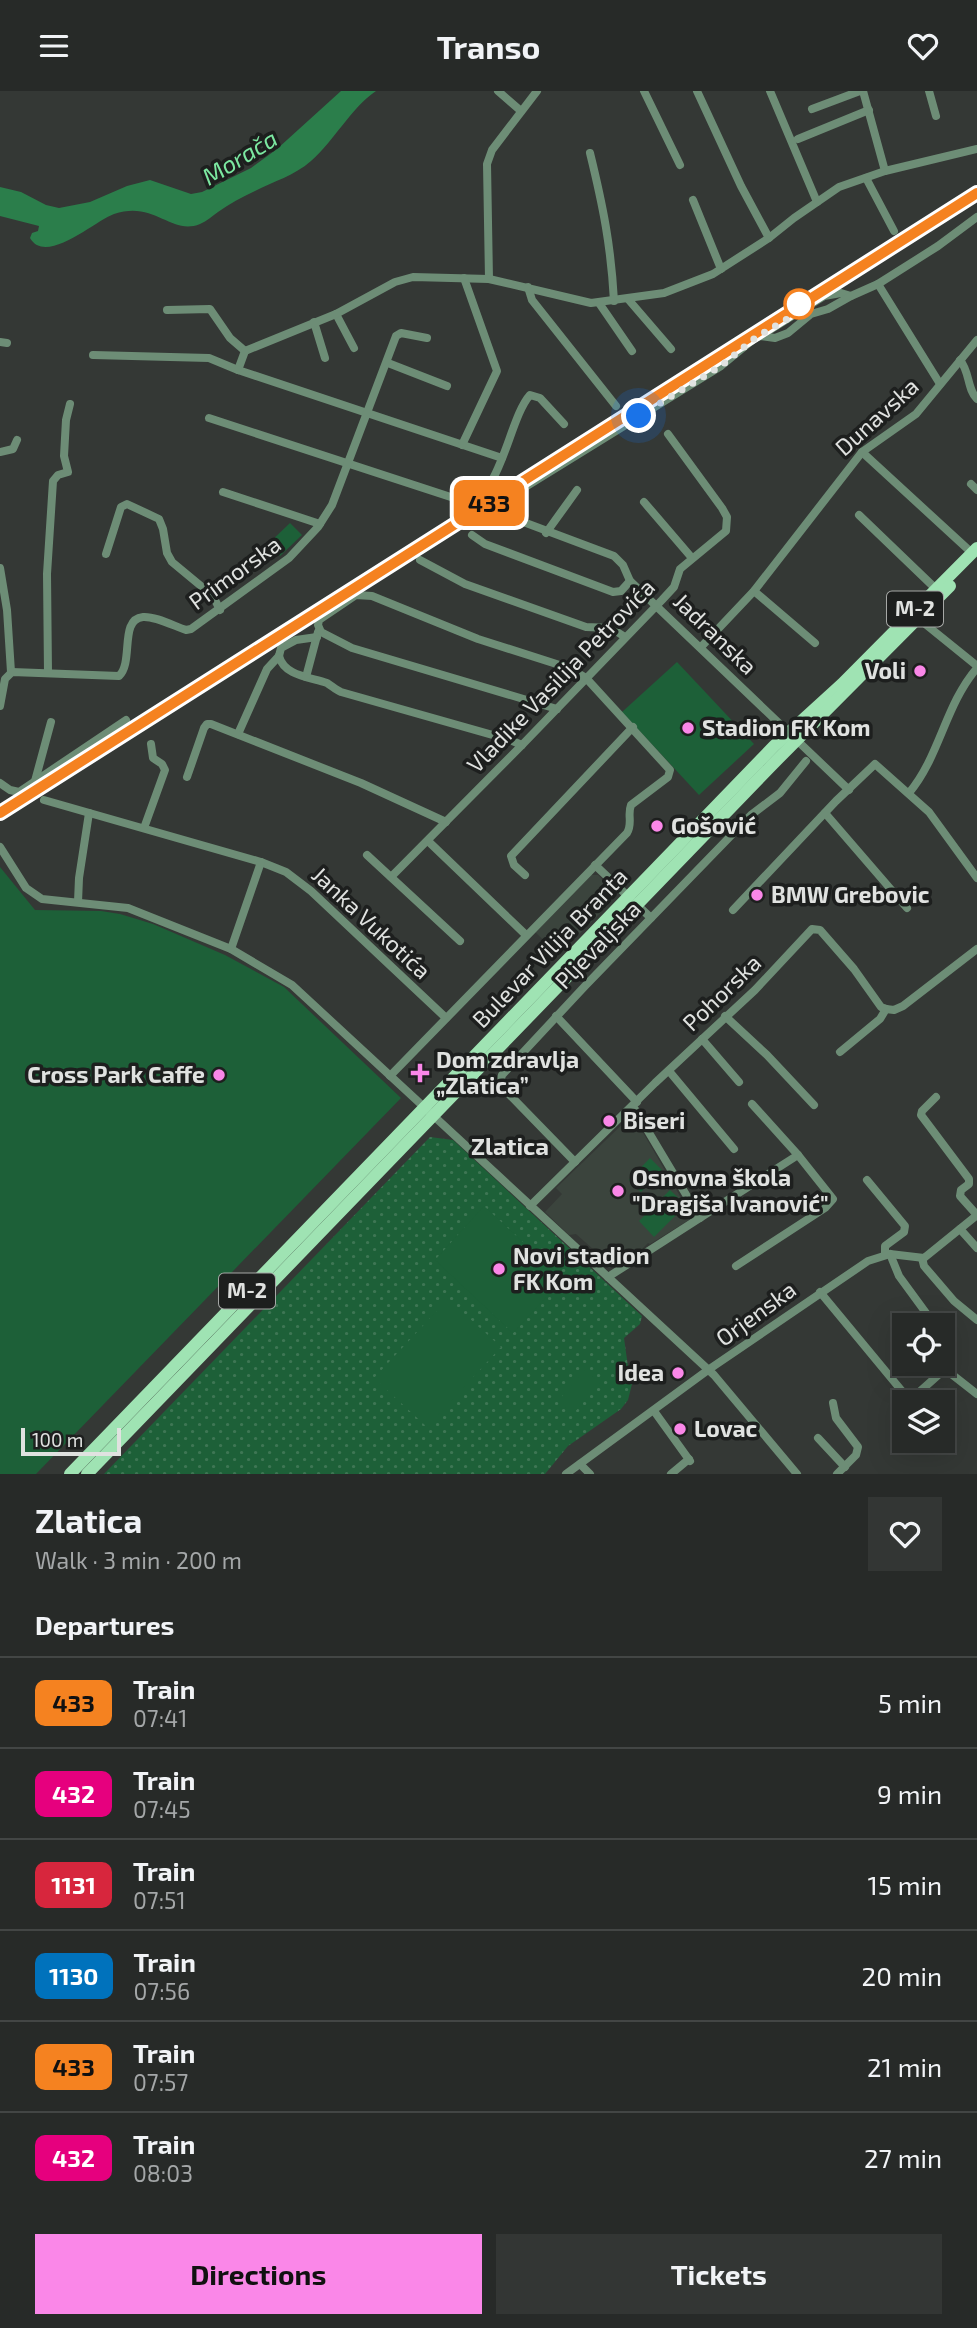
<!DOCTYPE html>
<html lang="en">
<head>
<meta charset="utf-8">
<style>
	body { margin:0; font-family:"Exo 2",sans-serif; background:#333634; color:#f1f3f6; height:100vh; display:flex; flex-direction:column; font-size:26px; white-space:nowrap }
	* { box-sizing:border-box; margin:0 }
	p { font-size:23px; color:#a4a7a8 }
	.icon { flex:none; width:38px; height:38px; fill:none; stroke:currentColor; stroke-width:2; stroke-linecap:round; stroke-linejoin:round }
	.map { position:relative; height:1383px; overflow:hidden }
	.drawer { display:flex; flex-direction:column; background:#272a28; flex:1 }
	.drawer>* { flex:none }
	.badge { padding:0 14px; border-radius:10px; font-size:24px; line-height:46px }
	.fabs { position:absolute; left:892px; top:1222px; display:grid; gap:14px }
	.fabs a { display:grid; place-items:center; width:63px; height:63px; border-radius:0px; background:#272a28; box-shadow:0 7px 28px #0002,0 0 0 2px #434645; font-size:35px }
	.scale { position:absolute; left:21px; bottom:18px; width:100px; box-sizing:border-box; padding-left:7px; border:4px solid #e0e2e0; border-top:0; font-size:19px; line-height:24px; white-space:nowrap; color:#e0e2e0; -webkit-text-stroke:5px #1d1f1e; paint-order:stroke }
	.you { position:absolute; width:35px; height:35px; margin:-18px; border:5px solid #fff; border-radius:50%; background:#1a73e8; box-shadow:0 0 0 10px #1a73e833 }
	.map>.badge { position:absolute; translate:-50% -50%; box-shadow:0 0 0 4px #fff }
	h2 { padding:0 35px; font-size:26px; line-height:63px }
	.round { display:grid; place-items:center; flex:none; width:74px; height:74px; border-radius:0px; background:#333634 }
	.head { display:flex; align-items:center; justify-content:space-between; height:119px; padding:0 35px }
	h1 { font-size:33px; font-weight:700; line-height:52px }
	.cta { display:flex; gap:14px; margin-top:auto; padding:14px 35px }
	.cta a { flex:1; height:80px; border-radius:0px; background:#fa87e8; color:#111; font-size:28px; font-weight:700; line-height:80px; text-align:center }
	.cta a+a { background:#333634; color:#f1f3f6 }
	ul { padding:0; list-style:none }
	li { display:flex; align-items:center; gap:21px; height:91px; padding:0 35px; border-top:2px solid #434645 }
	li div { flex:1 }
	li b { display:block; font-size:26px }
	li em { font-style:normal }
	li .badge { min-width:77px; font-weight:700; text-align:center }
	header { display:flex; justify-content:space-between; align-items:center; height:91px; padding:0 35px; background:#272a28; font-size:32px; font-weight:700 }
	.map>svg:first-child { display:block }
	.built { fill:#3b443d }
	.grass { fill:url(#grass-dots) }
	.green { fill:#1d6038 }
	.water { fill:#2b7e4b }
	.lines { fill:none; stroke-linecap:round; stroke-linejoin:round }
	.minor { stroke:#6d8d76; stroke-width:8 }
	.primary { stroke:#9fe3b3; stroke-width:12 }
	.rail-casing { stroke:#b6b9b7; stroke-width:4.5 }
	.rail { stroke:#1d1f1e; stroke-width:2; stroke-dasharray:5; stroke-linecap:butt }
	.line-casing { stroke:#fff; stroke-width:16 }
	.line { stroke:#f58220; stroke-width:10 }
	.walk { stroke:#e0e2e0; stroke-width:7; stroke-dasharray:0 12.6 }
	.stop-dot { fill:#fff; stroke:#f58220; stroke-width:3.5 }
	.poi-dot { fill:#fa87e8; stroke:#1d1f1e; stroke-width:2.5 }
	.labels { text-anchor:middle; stroke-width:7; stroke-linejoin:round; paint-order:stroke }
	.shield { fill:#1d1f1e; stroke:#a6a8a6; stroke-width:2 }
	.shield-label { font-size:21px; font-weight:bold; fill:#e0e2e0 }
	.street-label { font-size:23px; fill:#e0e2e0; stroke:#1d1f1e }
	.poi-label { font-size:23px; font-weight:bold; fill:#e0e2e0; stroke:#1d1f1e; text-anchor:start }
	.water-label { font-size:24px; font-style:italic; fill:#7ce8a1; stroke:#1d1f1e }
	.neighbourhood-label { font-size:24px; font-weight:bold; fill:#e0e2e0; stroke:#1d1f1e }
</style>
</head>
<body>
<header><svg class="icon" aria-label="menu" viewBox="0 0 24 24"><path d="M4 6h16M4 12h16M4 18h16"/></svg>Transo<svg class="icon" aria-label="heart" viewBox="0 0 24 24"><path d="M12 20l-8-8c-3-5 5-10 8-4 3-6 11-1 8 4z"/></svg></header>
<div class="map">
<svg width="977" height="1383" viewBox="0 0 977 1383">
	<defs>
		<pattern id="grass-dots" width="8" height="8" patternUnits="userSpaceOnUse" patternTransform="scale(1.75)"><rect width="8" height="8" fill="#1d6038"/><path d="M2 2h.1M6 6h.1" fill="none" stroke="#3e7654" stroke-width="1.8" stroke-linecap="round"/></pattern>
	</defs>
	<rect width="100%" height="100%" fill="#343835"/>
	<!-- built -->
	<g class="built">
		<polygon points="588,784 598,784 612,797 614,805 607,815 559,864 534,840"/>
		<polygon points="630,1026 635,1028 691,1124 689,1129 650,1153 648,1152 640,1160 636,1161 632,1158 619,1165 616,1174 609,1177 601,1173 602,1166 576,1143 569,1144 545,1121 562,1103 556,1097"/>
	</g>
	<!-- grass -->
	<polygon class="grass" points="430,1046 453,1049 642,1225 640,1233 624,1247 629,1283 633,1289 628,1309 621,1318 568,1355 545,1383 104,1383"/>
	<!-- green -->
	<g class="green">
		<polygon points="290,432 302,444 280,465 268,453"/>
		<polygon points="677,571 754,653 699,704 622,621"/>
		<polygon points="0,776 35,819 101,820 120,823 153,833 225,864 284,896 401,1007 36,1383 0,1383"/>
		<polygon points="650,1067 662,1079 641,1101 629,1089"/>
		<polygon points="670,1099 686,1114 654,1146 639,1130"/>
		<polygon points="484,1115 563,1188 513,1242 435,1169"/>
		<polygon points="448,1208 501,1256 427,1336 374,1287"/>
		<polygon points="585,1279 600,1292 573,1323 558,1310"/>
	</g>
	<!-- water -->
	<path class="water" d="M341 0H376C350 18 335 49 311 70 294 85 274 90 255 100 242 106 229 113 218 121 212 125 207 130 200 133 171 145 155 109 114 123 96 129 46 175 30 147L32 142 38 140 39 135 0 125V96L21 101 46 114 59 117 90 111 127 95 150 89 191 103 202 101 251 77 277 58Z"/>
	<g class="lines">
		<!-- minor -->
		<g class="minor">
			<polyline points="498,0 521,20"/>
			<polyline points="644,0 680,74"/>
			<polyline points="697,0 741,95 769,147"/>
			<polyline points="770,0 817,111"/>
			<polyline points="863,0 885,80"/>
			<polyline points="929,0 936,25"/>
			<polyline points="812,18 860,0"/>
			<polyline points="798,48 869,19"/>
			<path d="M590 62C603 115 611 155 614 210"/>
			<polyline points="866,87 894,140"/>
			<polyline points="693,109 721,178"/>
			<polyline points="489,188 487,73 492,59 537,0"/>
			<polyline points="878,193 940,293"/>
			<polyline points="528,196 532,209 616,315"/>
			<polyline points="628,208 671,258"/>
			<polyline points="599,212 632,260"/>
			<polyline points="167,219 210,218 230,247 245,260"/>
			<polyline points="336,223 354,257"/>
			<polyline points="314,231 325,267"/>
			<polyline points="760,245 824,205 841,202 851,205"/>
			<polyline points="0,251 7,252"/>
			<polyline points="245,260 336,223 395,191 413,186 489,188 591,212 664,202 713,183 769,147 794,127 839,96 885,80 977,58"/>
			<polyline points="245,260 238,279 502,367"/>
			<polyline points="93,264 209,267 238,279"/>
			<path d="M960 269C970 281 967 298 977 308"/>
			<polyline points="388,272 447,295"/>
			<path d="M209 327 466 411C501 407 509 327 530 304L540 307 564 333"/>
			<polyline points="462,354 497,280 464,187"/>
			<polyline points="0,361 13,358 17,349"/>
			<polyline points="862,361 972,462"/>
			<polyline points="971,393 977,399"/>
			<polyline points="223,401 320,433"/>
			<polyline points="644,411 692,467"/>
			<polyline points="859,424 936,498"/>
			<polyline points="546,442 577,399"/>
			<polyline points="472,444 485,453 613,501 621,500 630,490"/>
			<polyline points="106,463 121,416 127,413 159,428 163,438 167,462 172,471 213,505 220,519"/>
			<polyline points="420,469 465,493 586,536 611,537 625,546"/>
			<polyline points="0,477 7,519 11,581"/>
			<polyline points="754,500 815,552"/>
			<polyline points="919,528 977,575"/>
			<polyline points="701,556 754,500 862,361 916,323 977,249"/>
			<path d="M279 565C284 585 310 586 327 592 332 595 336 599 341 601L510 649 522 654"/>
			<polyline points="48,582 47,483 53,390 58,384 68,381 64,365 66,329 70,313"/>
			<polyline points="306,586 318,541"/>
			<path d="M0 615 5 588 12 581 119 585C134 571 119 528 143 526 155 525 174 535 186 539L191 538 289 467 318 436 332 414 396 245 401 242 427 247"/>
			<polyline points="238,643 267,578 279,565 281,557 296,549 317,546"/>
			<polyline points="187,686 204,637 207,633 211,633 361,692 446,731"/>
			<polyline points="35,690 51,631"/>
			<polyline points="0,692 10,699 19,701 126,629"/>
			<path d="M849 699 630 490 623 474 614 465 502 423C504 413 508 407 517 401L721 275 755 247 760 245 775 247 788 242 811 223 828 218 851 205 878 193 938 155 977 126"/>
			<path d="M909 702C940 665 945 614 977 577"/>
			<polyline points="44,709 261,771 286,781 311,800 446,927"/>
			<polyline points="825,722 907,817"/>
			<polyline points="144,737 165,679 162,673 153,667 151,653"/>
			<polyline points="428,750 526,844"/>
			<polyline points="0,756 26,797 42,808 128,817 231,858 292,894 714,1284 797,1383"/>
			<polyline points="367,764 460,850"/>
			<polyline points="595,774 651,827"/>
			<polyline points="525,784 514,774 511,765 633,636"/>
			<polyline points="391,786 522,654 662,509 674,496 680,478 726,440 727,426 722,417 668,343"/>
			<polyline points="78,811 79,787 89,722"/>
			<polyline points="733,819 836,710 875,673 929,721 977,787"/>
			<polyline points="231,858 261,771"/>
			<polyline points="886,918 894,919 903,915 977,858"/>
			<polyline points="556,925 637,1011"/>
			<polyline points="725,925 767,964 814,1014"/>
			<polyline points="702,948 739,991"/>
			<polyline points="840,961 880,928 886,918"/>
			<polyline points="669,980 734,1058"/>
			<path d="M390 985 627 742C633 732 627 724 631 714L668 686 670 679 586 587 569 577 478 548 372 505 356 504 319 529 318 534 321 541 352 557 557 618"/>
			<polyline points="936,1006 922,1020 921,1024 969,1088 969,1093 961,1099 960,1105 977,1124"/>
			<polyline points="633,1015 700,1127"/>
			<polyline points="575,1071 503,997 500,992 502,984 585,895 751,724 780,702 806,670"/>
			<polyline points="867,1089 905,1135 904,1141 885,1155 885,1163"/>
			<polyline points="530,1115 655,992 755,899 812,838 820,839 854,878 881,916 886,918"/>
			<polyline points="960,1138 977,1157"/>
			<polyline points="890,1163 899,1185 929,1226"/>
			<polyline points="922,1167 924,1175 954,1210 977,1229"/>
			<polyline points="736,1175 825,1117 833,1108 798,1064 752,1013"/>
			<polyline points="608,1186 798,1064"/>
			<polyline points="820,1201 911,1311"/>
			<polyline points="909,1306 917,1303 945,1278 977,1303"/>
			<polyline points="833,1312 836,1327 858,1356 856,1364 837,1383"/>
			<polyline points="654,1320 690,1370"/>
			<polyline points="818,1347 845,1376"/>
			<polyline points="580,1373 590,1383"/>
			<polyline points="566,1383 708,1279 868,1170 890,1163 924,1167 977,1124"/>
			<polyline points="671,1383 689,1368"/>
		</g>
		<!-- primary -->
		<g class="primary">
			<polyline points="70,1383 774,655 842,593 977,457"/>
			<polyline points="87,1383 771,675 950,495"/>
		</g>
		<defs>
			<polyline id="rail" points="0,722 977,102"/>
		</defs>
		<!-- rail casing -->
		<use href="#rail" class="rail-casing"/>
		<!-- rail -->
		<use href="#rail" class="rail"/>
	</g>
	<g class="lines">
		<defs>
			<polyline id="line" points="0,722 977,102"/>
		</defs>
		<!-- line casing -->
		<use href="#line" class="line-casing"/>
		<!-- line -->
		<use href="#line" class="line"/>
		<!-- walk -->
		<polyline class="walk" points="639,325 721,275 755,247 799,221 799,213"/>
	</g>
	<!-- markers -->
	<circle class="stop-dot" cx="799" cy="213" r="14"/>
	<g class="poi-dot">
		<circle cx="920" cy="580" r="7"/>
		<circle cx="688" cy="637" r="7"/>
		<circle cx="657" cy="735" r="7"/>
		<circle cx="757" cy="804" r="7"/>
		<path d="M416.5 971.5h7v7h7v7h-7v7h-7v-7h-7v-7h7z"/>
		<circle cx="219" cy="984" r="7"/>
		<circle cx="609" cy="1030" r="7"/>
		<circle cx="618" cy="1100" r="7"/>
		<circle cx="499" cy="1178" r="7"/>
		<circle cx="678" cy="1282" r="7"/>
		<circle cx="680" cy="1338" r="7"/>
	</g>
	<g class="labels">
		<!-- shield labels -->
		<g class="shield">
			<rect x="887" y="500.5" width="56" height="35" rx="5"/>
			<rect x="219" y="1182.5" width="56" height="35" rx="5"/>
		</g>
		<g class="shield-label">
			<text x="915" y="525">M-2</text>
			<text x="247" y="1207">M-2</text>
		</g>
		<!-- street labels -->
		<g class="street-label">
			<text transform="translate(877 326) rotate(-42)" y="8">Dunavska</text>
			<text transform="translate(235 482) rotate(-36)" y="8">Primorska</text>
			<text transform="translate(715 543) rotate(44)" y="8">Jadranska</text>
			<text transform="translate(561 585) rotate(-46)" y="8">Vladike Vasilija Petrovića</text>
			<text transform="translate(371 832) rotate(43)" y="8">Janka Vukotića</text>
			<text transform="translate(598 854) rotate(-46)" y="8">Pljevaljska</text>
			<text transform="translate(550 857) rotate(-46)" y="8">Bulevar Vilija Branta</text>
			<text transform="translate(722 902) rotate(-44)" y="8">Pohorska</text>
			<text transform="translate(756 1223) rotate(-36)" y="8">Orjenska</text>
		</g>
		<!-- poi labels -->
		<g class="poi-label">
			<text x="906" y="588" text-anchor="end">Voli</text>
			<text x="702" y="645">Stadion FK Kom</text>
			<text x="671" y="743">Gošović</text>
			<text x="771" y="812">BMW Grebovic</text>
			<text x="436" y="977">Dom zdravlja<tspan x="436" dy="26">„Zlatica”</tspan></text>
			<text x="205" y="992" text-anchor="end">Cross Park Caffe</text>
			<text x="623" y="1038">Biseri</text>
			<text x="632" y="1095">Osnovna škola<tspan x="632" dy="26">"Dragiša Ivanović"</tspan></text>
			<text x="513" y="1173">Novi stadion<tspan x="513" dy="26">FK Kom</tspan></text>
			<text x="664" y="1290" text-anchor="end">Idea</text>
			<text x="694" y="1346">Lovac</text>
		</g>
		<!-- water labels -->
		<g class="water-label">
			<text transform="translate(240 67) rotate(-31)" y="8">Morača</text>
		</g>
		<!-- neighbourhood labels -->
		<g class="neighbourhood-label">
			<text x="510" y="1064">Zlatica</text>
		</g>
	</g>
</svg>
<div class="fabs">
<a><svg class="icon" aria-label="locate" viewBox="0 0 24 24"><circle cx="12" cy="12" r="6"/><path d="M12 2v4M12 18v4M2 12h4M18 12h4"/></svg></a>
<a><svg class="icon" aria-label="layers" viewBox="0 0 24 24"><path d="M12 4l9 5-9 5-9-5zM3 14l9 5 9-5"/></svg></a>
</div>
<div class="scale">100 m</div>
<div class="you" style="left:639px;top:325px"></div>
<b class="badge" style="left:489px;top:412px;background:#f58220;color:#111">433</b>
</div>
<section class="drawer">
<div class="head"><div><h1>Zlatica</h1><p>Walk · 3 min · 200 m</p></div><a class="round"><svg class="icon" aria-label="heart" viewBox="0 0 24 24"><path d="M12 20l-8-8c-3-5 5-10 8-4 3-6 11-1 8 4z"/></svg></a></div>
<h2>Departures</h2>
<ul>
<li><span class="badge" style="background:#f58220;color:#111">433</span><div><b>Train</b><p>07:41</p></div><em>5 min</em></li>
<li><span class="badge" style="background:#e6007e;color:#fff">432</span><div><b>Train</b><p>07:45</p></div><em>9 min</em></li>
<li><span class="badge" style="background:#d7263d;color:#fff">1131</span><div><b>Train</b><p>07:51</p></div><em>15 min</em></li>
<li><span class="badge" style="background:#0072bc;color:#fff">1130</span><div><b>Train</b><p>07:56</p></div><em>20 min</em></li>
<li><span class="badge" style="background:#f58220;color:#111">433</span><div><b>Train</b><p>07:57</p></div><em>21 min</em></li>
<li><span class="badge" style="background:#e6007e;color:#fff">432</span><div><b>Train</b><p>08:03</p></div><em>27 min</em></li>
</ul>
<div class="cta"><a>Directions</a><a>Tickets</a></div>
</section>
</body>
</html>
